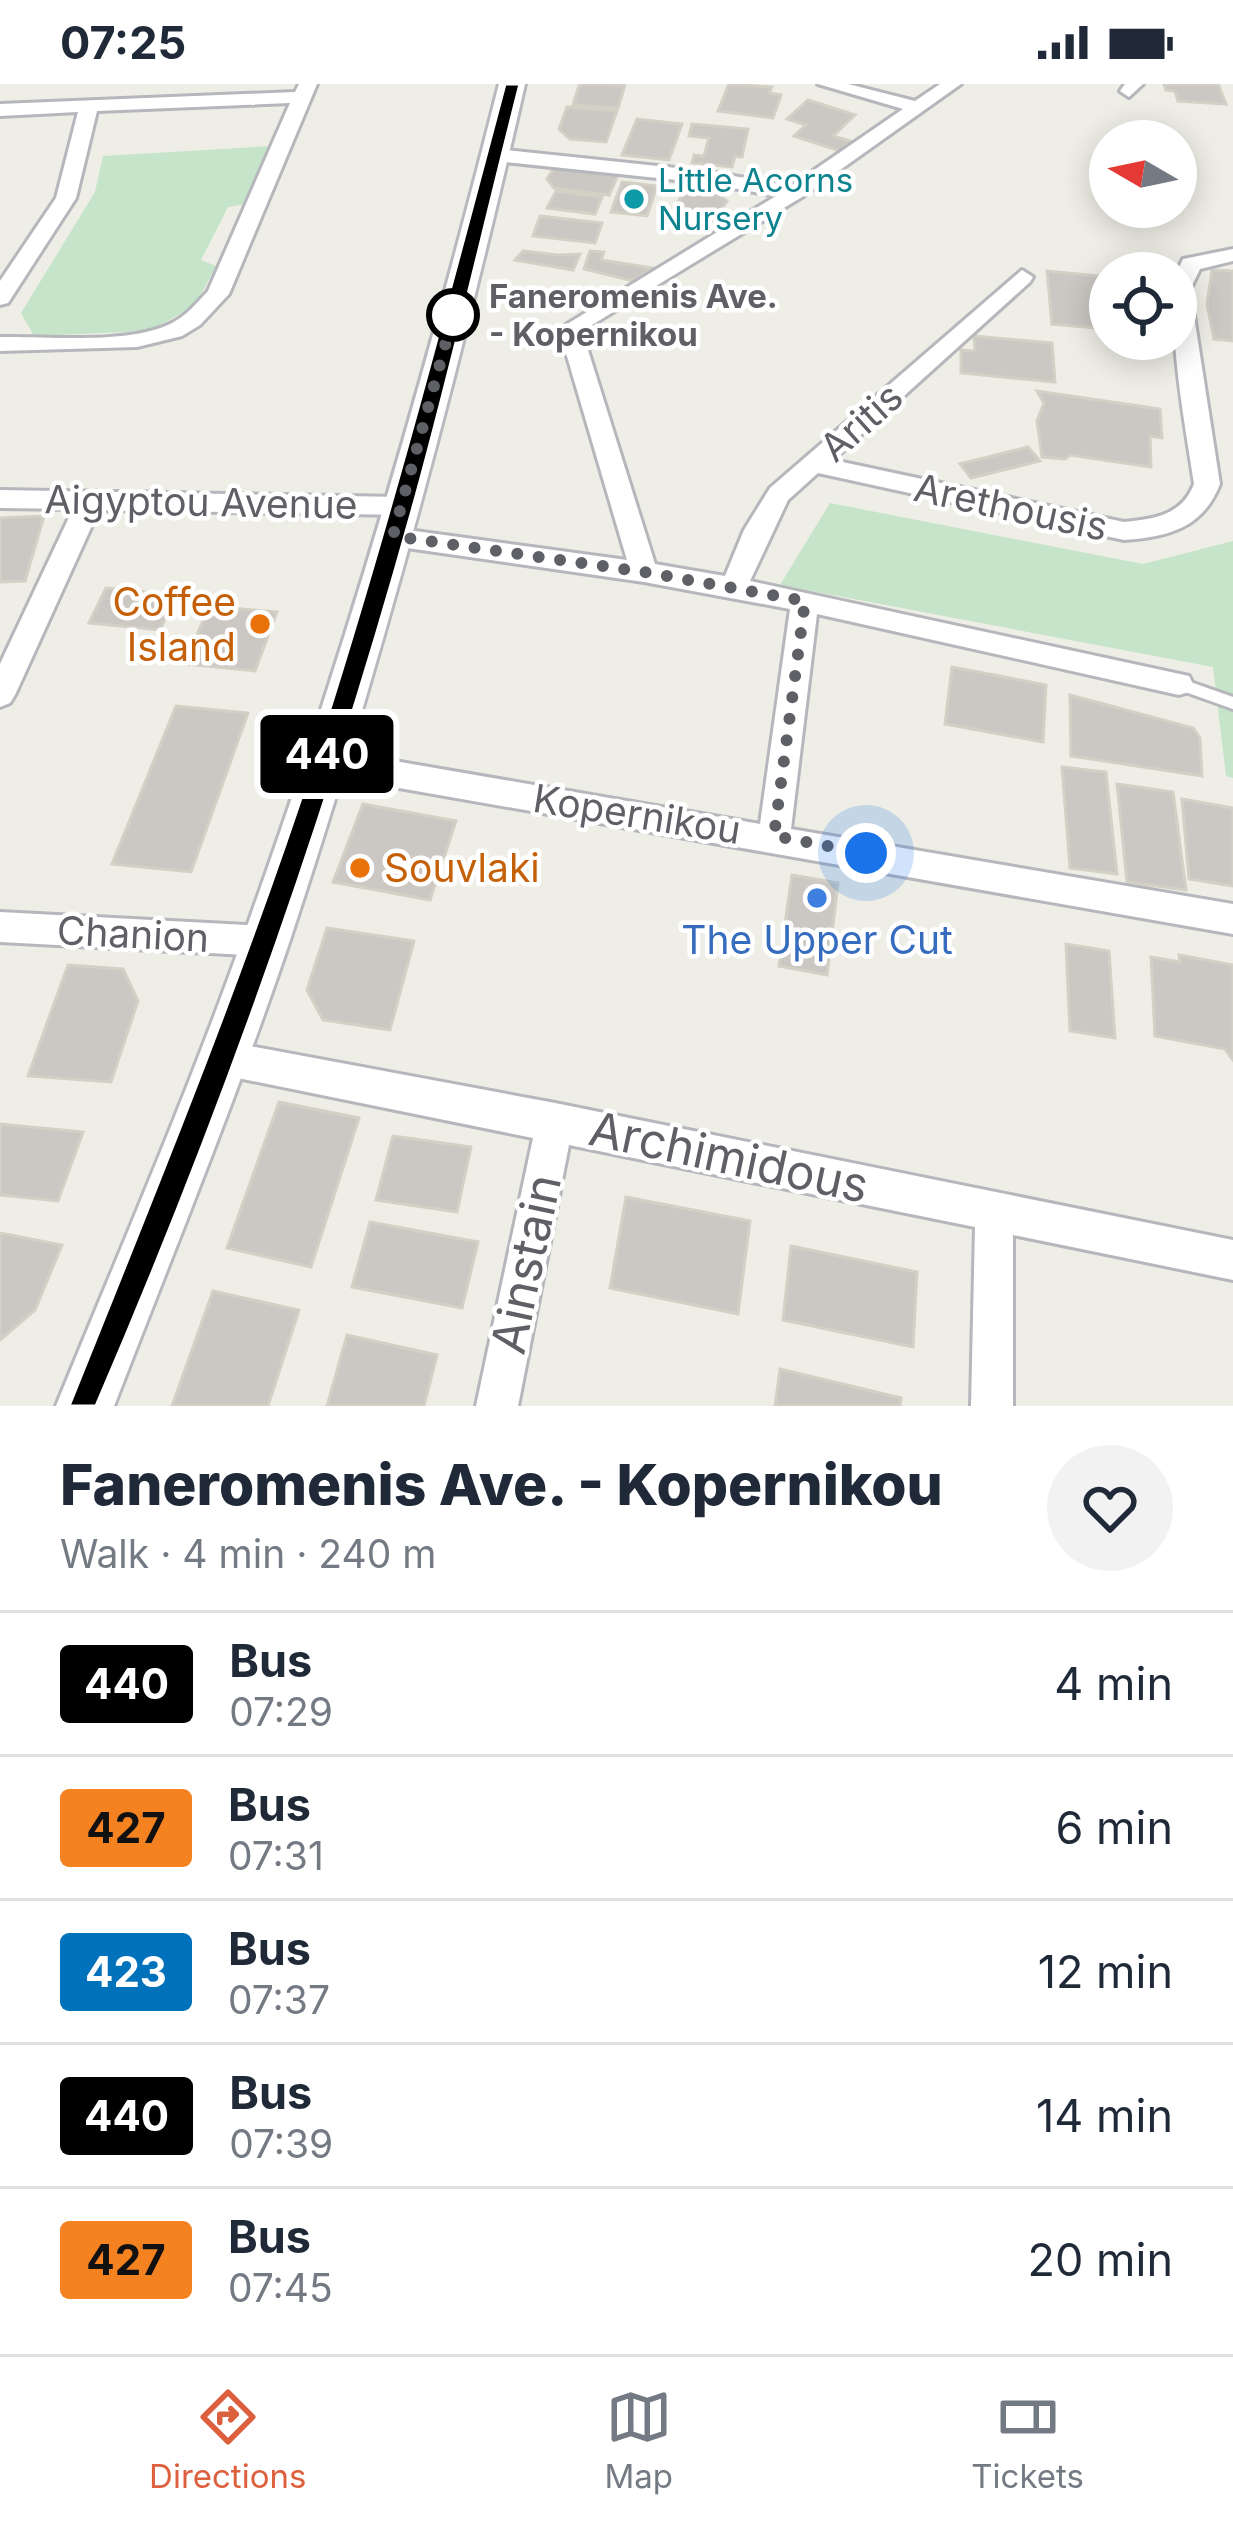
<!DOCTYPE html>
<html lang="en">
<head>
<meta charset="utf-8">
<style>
	body { margin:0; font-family:Inter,sans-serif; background:#f2f2f3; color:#1f2937; height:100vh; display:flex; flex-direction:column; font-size:45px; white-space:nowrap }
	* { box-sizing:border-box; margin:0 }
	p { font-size:39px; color:#747a83 }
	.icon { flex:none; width:66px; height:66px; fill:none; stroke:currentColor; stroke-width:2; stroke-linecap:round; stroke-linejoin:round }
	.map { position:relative; height:1322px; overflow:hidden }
	.drawer { display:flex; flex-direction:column; background:#fff; flex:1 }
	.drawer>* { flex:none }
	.badge { padding:0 24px; border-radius:9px; font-size:42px; line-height:78px }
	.needle { width:78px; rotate:279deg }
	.buttons { position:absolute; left:1089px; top:36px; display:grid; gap:24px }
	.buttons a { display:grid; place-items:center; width:108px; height:108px; border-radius:50%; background:#fff; box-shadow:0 6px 30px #0003; font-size:60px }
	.you { position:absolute; width:60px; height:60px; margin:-30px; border:9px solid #fff; border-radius:50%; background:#1a73e8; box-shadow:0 0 0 18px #1a73e833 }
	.map>.badge { position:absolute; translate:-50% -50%; box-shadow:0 0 0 6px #fff }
	.round { display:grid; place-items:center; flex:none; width:126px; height:126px; border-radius:63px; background:#f2f2f3 }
	.headline { display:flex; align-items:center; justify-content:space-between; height:204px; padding:0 60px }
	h1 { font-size:57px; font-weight:800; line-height:90px }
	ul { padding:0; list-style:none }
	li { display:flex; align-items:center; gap:36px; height:144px; padding:0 60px; border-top:3px solid #e0e1e3 }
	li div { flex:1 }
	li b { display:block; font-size:45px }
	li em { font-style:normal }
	li .badge { min-width:132px; font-weight:700; text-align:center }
	.status { display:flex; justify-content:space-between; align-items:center; height:84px; padding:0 60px; background:#fff; direction:ltr }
	.status svg { height:33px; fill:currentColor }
	.tab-bar { display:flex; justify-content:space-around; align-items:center; height:168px; border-top:3px solid #e0e1e3; background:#fff; font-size:33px; color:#747a83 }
	.tab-bar a { display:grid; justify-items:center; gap:6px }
	.tab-bar .current { color:#dd603e }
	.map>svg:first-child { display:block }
	.green { fill:#c5e4c9 }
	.building { fill:#cbc8c3; stroke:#d3d1c5; stroke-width:3 }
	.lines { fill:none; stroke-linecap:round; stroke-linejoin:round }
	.service-casing { stroke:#b6b7bc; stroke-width:6 }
	.minor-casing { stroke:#b6b7bc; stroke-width:6 }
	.secondary-casing { stroke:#b7b9bf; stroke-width:6 }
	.service { fill:#fff; fill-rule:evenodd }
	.minor { fill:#fff; fill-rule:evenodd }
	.secondary { fill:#fff; fill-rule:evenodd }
	.line { fill:#000; stroke:#fff; stroke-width:3 }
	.walk { stroke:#5e6065; stroke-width:12; stroke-dasharray:0 21.6 }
	.culture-dot { fill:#0f9aa8; stroke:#fff; stroke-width:4.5 }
	.stop-dot { fill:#fff; stroke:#000; stroke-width:6 }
	.food-dot { fill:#e8710a; stroke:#fff; stroke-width:4.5 }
	.shop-dot { fill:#3f7fe0; stroke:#fff; stroke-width:4.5 }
	.labels { text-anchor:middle; stroke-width:9; stroke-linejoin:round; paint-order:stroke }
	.far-culture-label { font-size:33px; fill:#0d838f; stroke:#fff; text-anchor:start }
	.far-stop-label { font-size:33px; font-weight:bold; fill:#5e6065; stroke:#fff; text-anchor:start }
	.street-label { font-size:39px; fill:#5e6065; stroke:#fff }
	.food-label { font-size:39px; fill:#c56008; stroke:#fff; text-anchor:end }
	.shop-label { font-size:39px; fill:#366cbe; stroke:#fff }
	.near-street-label { font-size:48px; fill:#5e6065; stroke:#fff }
</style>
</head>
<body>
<div class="status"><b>07:25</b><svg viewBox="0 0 49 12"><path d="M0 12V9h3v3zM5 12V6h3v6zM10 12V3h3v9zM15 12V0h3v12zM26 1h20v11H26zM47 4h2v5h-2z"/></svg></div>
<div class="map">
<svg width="1233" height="1322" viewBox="0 0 1233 1322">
	<rect width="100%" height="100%" fill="#efeee6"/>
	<!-- green -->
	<g class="green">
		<polygon points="271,62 246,120 228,123 201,176 216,182 195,222 149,247 34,252 21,229 95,108 103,72"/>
		<polygon points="830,419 1143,480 1233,457 1233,694 1226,692 1213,583 780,501"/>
	</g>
	<!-- building -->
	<g class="building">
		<polygon points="585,0 625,1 618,24 573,21 579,2"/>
		<polygon points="729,0 772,3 769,9 781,11 773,34 718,27"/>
		<polygon points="1164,0 1218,0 1226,20 1178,17 1175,7 1166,6"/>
		<polygon points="808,16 855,31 833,52 850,57 840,67 794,52 806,41 787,35"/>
		<polygon points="567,23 617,27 606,58 570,55 559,45"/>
		<polygon points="637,35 682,40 669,76 622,71"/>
		<polygon points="692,40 748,45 742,73 735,72 732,83 692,79 694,71 704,72 709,54 689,52"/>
		<polygon points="564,81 619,89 609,111 554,104 547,95 554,84"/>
		<polygon points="622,98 657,102 647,132 611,128"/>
		<polygon points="689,102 718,109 727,117 712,141 665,136"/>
		<polygon points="556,107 602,113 595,130 547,124"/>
		<polygon points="540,132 602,139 595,159 533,152"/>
		<polygon points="523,167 558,171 580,170 573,186 515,176"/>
		<polygon points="590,167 604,168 601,176 652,184 633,197 584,185"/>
		<polygon points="1212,186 1233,187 1233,257 1214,255 1207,220"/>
		<polygon points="1047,187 1110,193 1110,245 1052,240"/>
		<polygon points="974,252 1052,259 1055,298 961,289 961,266 975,267"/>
		<polygon points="1037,307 1160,325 1162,354 1150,352 1151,383 1070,371 1065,375 1042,373 1037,337 1044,319"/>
		<polygon points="1028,363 1040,377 971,394 960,380"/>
		<polygon points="44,432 25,497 0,498 0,434"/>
		<polygon points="106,504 176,511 160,546 89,539"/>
		<polygon points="209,522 277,528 255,587 185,580"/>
		<polygon points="952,583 1046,601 1043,658 945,640"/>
		<polygon points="1070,611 1193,644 1200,654 1202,692 1071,672"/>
		<polygon points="176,622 248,629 191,788 112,780"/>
		<polygon points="1062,683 1106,688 1117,790 1070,784"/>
		<polygon points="1117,700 1173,708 1186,806 1127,798"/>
		<polygon points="1182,715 1233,724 1233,802 1189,795"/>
		<polygon points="363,720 456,737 430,816 333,798"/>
		<polygon points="792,791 838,799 827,891 779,882"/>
		<polygon points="327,844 414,857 390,946 323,936 307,906"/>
		<polygon points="1066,860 1109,867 1115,954 1070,947"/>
		<polygon points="1179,871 1233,881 1233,976 1225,965 1155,952 1151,873 1180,878"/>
		<polygon points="68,881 123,885 138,917 111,998 28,992"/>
		<polygon points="279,1018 359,1034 311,1183 227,1164"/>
		<polygon points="0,1040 83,1048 58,1117 0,1111"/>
		<polygon points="393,1052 471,1063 457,1128 376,1116"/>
		<polygon points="626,1113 750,1137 738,1230 610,1204"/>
		<polygon points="370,1138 478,1158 462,1224 352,1203"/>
		<polygon points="0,1149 62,1161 35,1226 0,1256"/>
		<polygon points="791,1162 917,1188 913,1263 783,1236"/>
		<polygon points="213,1207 299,1226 268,1322 172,1322"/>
		<polygon points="347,1251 437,1271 424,1322 327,1322"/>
		<polygon points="780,1285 901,1314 900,1322 775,1322"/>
	</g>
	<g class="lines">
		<defs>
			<polygon id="service" points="1179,594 1233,613 1233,625 1174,604 1172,600"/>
			<g id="minor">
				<path d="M299 0H317L229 210 200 241 182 252 137 263 0 267V253C48 252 130 261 172 239 186 232 197 219 208 207L290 19 97 27 76 114 8 219 0 221V197L56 114 78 28 0 32V20L295 8Z"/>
				<path d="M818 0H848L915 17 940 0H961L802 113 582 247 655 480 725 492 744 446 770 404 1022 186 1033 193 1030 198 833 376 1124 438C1155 435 1182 431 1194 400 1187 350 1160 215 1183 175L1233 165V177L1200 185 1190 206 1220 400C1203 444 1168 453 1124 456L818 389 788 416 750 497 1189 592 1193 600 1189 608 1179 611 817 530 791 745 1233 820V850L325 691 314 687 310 678 314 669 325 665 760 740 790 525 644 498 393 462 380 453 393 444 627 476 559 245 776 112 705 99 495 77 485 71 495 65 705 87 791 102 903 25Z"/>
				<polygon points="1125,0 1143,0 1129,13 1120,7"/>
				<polygon points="0,406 403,413 416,422 403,431 99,426 15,611 10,619 0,623 0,580 73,425 0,424"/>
				<polygon points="0,828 265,842 277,846 282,857 277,868 265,872 0,858"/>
				<polygon points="223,957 555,1019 1233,1156 1233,1196 1013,1151 1013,1322 971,1322 975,1143 569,1061 518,1322 476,1322 533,1054 223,991 210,986 205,974 210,962"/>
			</g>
			<path id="secondary" d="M499 0H525C459 289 383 575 290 856 237 1013 174 1167 114 1322H56C119 1168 185 1016 241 859 343 578 426 290 499 0Z"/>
		</defs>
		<!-- service casing -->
		<use href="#service" class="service-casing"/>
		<!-- minor casing -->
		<use href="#minor" class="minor-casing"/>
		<!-- secondary casing -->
		<use href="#secondary" class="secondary-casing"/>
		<!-- service -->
		<use href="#service" class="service"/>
		<!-- minor -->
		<use href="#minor" class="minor"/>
		<!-- secondary -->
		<use href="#secondary" class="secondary"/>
	</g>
	<!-- line -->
	<path class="line" d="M505 0H520C484 141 452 283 413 423 327 733 219 1037 96 1322H69C155 1108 242 895 314 675 386 452 445 226 505 0Z"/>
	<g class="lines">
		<!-- walk -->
		<polyline class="walk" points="453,231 455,225 393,452 644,488 805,517 774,752 866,769"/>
	</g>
	<!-- markers -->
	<circle class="culture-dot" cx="634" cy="115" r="12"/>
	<circle class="stop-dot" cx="453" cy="231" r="24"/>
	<g class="food-dot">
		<circle cx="260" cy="540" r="12"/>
		<circle cx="360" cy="784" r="12"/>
	</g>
	<circle class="shop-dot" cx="817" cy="814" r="12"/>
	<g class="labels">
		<!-- far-culture labels -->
		<g class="far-culture-label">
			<text x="658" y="108">Little Acorns<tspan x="658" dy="38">Nursery</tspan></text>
		</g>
		<!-- far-stop labels -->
		<g class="far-stop-label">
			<text x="489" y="224">Faneromenis Ave.<tspan x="489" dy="38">- Kopernikou</tspan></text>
		</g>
		<!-- street labels -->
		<g class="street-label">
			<text transform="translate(861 338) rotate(-42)" y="14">Aritis</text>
			<text transform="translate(201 418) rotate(1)" y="14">Aigyptou Avenue</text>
			<text transform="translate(1011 423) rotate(12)" y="14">Arethousis</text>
			<text transform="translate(637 730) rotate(9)" y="14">Kopernikou</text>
			<text transform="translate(133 850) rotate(3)" y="14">Chanion</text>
		</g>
		<!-- food labels -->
		<g class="food-label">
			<text x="236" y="532">Coffee<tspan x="236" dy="45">Island</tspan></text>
			<text x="384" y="798" text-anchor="start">Souvlaki</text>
		</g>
		<!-- shop labels -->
		<g class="shop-label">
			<text x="817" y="870">The Upper Cut</text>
		</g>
		<!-- near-street labels -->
		<g class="near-street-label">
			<text transform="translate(729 1073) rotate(12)" y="17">Archimidous</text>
			<text transform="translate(526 1180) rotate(-78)" y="17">Ainstain</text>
		</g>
	</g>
</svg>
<div class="buttons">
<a><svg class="needle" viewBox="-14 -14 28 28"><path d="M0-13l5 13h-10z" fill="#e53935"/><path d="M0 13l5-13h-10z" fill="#747a83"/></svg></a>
<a><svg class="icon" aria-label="locate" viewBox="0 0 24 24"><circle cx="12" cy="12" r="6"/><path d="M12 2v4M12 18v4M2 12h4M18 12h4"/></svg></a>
</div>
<div class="you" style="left:866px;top:769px"></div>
<b class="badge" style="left:327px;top:670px;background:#000;color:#fff">440</b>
</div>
<section class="drawer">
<div class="headline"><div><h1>Faneromenis Ave. - Kopernikou</h1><p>Walk · 4 min · 240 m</p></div><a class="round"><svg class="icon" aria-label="heart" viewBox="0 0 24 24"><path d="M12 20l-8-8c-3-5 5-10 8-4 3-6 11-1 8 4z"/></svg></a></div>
<ul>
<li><span class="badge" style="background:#000;color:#fff">440</span><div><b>Bus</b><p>07:29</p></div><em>4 min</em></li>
<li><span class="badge" style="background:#f58220;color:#111">427</span><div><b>Bus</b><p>07:31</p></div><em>6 min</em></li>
<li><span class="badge" style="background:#0072bc;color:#fff">423</span><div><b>Bus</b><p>07:37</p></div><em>12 min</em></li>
<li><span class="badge" style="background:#000;color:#fff">440</span><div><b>Bus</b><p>07:39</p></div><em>14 min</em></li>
<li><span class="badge" style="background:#f58220;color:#111">427</span><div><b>Bus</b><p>07:45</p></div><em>20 min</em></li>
</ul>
</section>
<nav class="tab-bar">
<a class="current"><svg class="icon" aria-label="directions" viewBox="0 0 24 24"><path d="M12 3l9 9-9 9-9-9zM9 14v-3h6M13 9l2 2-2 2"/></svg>Directions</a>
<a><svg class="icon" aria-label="map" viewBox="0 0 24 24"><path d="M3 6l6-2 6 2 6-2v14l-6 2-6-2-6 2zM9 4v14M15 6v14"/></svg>Map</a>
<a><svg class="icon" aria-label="tickets" viewBox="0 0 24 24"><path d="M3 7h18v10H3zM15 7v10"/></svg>Tickets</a>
</nav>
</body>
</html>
